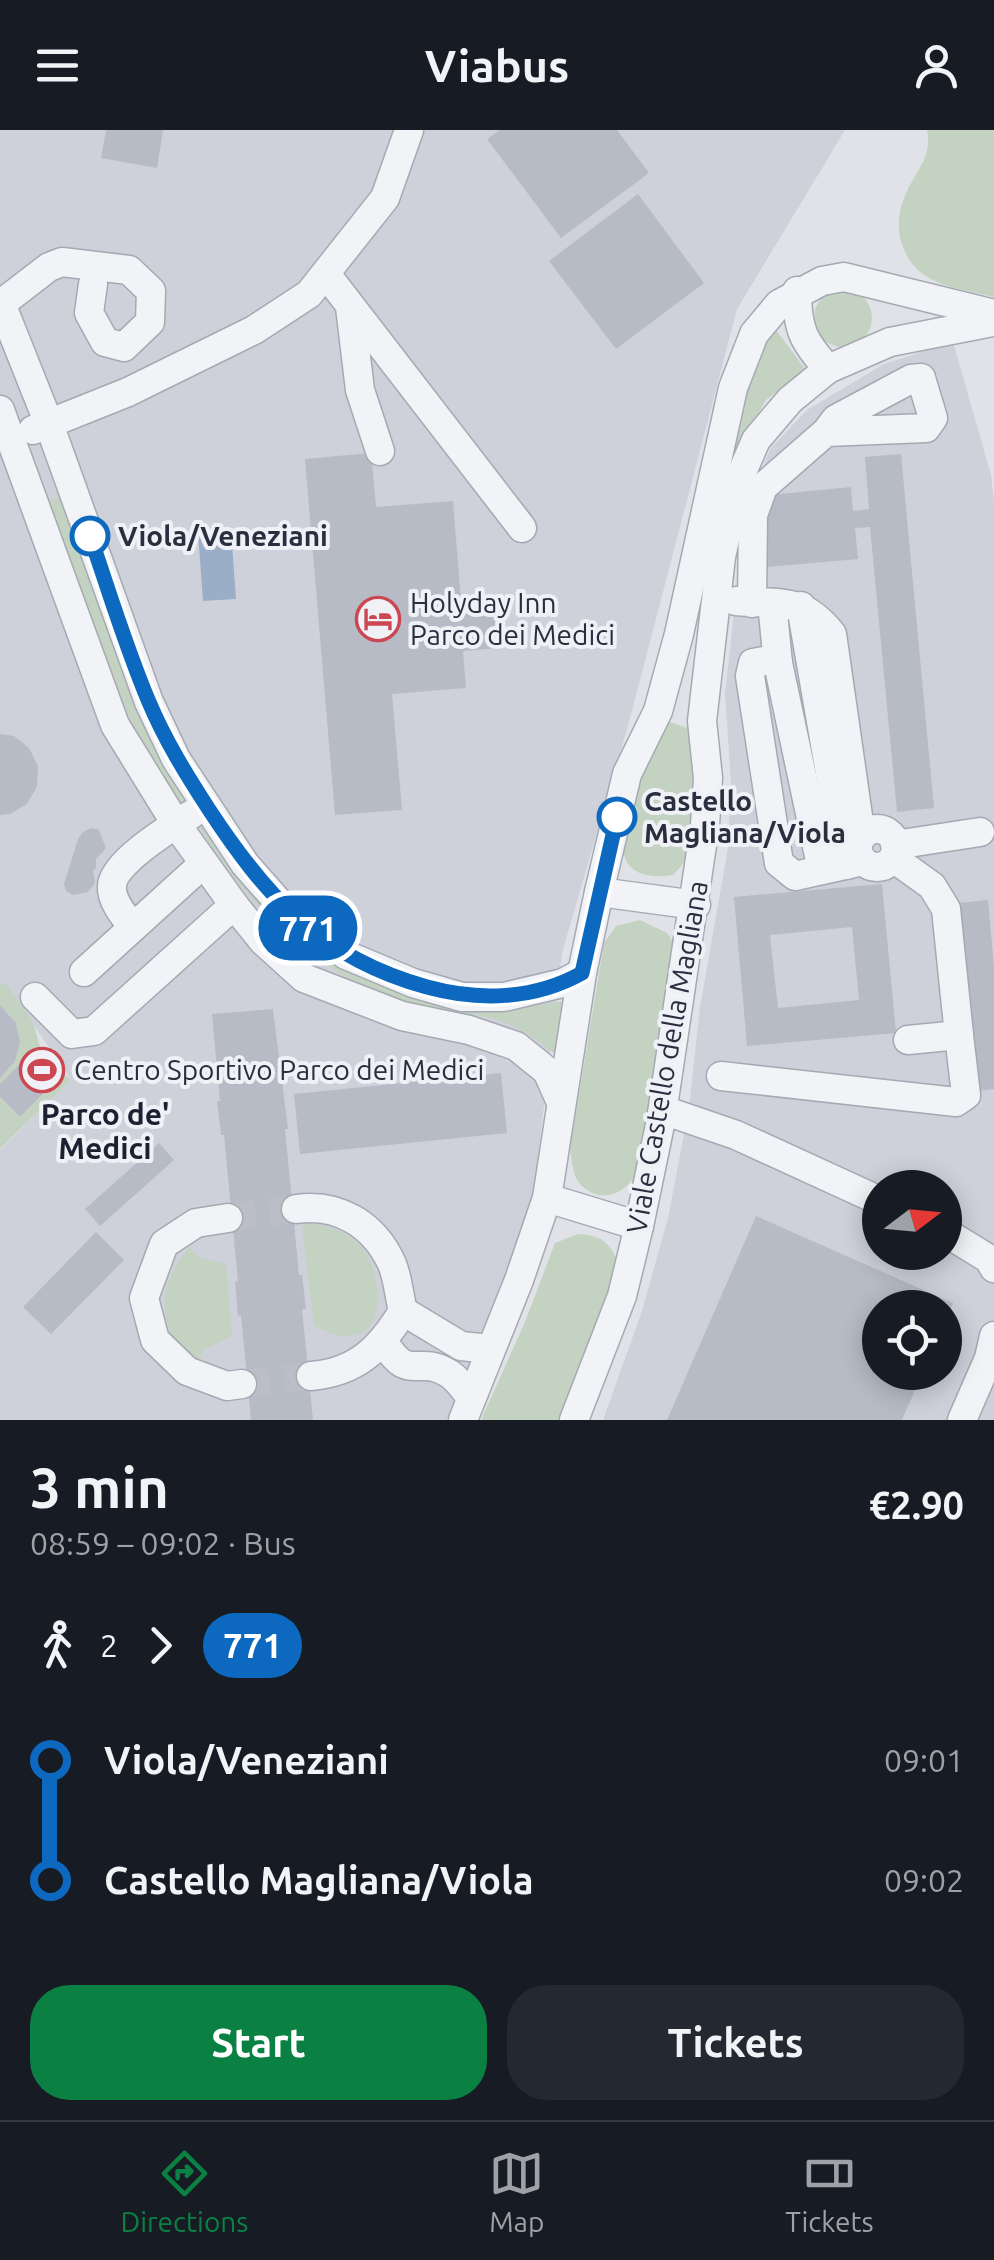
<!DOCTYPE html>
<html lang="en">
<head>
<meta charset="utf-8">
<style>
	body { margin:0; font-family:Ubuntu,sans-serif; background:#242831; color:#f1f3f6; height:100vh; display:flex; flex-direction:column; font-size:38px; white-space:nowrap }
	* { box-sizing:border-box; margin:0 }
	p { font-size:32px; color:#9ea1a6 }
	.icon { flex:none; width:55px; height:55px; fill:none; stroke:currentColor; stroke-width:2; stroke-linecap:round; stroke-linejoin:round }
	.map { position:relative; height:1290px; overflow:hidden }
	.details { display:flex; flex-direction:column; background:#171b24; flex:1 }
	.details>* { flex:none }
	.badge { padding:0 20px; border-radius:32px; font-size:35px; line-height:65px }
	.needle { width:65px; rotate:74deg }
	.tools { position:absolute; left:862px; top:1040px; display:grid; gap:20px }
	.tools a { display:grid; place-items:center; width:100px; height:100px; border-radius:50%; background:#171b24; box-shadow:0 5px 25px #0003; font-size:50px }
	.map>.badge { position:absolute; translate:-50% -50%; box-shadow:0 0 0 5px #fff }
	.legs { display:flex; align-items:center; gap:15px; height:110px; padding:0 30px; font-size:32px }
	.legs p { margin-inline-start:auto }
	.summary { display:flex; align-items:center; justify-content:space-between; height:170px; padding:0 30px }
	h1 { font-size:55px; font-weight:700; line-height:75px }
	.action { display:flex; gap:20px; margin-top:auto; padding:20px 30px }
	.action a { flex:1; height:115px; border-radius:40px; background:#0b8043; color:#fff; font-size:40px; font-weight:700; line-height:115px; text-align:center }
	.action a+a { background:#242831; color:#f1f3f6 }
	ul { padding:0 30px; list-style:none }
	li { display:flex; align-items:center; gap:35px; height:120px; font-size:38px }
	li i { display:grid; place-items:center; width:15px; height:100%; margin:0 12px; background:currentColor }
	li i::after { content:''; width:25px; height:25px; margin:-12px; border:8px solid; border-radius:50%; background:#171b24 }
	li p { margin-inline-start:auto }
	li:first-child i { background:linear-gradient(#0000 50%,currentColor 0) }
	li:last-child i { background:linear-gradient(currentColor 50%,#0000 0) }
	header { display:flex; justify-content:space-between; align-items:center; height:130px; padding:0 30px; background:#171b24; font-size:45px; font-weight:700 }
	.dock { display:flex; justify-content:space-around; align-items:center; height:140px; border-top:2px solid #363941; background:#171b24; font-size:28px; color:#9ea1a6 }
	.dock a { display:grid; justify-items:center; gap:5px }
	.dock .selected { color:#0b8043 }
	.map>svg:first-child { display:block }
	.built { fill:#ced1da; fill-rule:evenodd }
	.green { fill:#c4d2c1 }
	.water { fill:#9baec8 }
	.building { fill:#b7bbc5; fill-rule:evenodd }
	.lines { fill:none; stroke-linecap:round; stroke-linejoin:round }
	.minor-tunnel { stroke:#bbbec6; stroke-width:28; stroke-dasharray:28 14; stroke-linecap:butt }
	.minor-casing { stroke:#a5a9b2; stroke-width:31 }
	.minor { stroke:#f2f3f7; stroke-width:28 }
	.line-1-casing { stroke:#fff; stroke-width:22 }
	.line-1 { stroke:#0c69bf; stroke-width:15 }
	.stop-1-dot { fill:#fff; stroke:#0c69bf; stroke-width:5 }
	.labels { text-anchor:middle; stroke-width:8; stroke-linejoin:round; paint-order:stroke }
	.stop-label { font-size:28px; font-weight:bold; fill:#292f3f; stroke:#eff1f6; text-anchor:start }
	.poi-label { font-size:28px; fill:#292f3f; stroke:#eff1f6; text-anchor:start }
	.street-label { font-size:28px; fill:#292f3f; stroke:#eff1f6 }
	.neighbourhood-label { font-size:30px; font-weight:bold; fill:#1b2130; stroke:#eff1f6 }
</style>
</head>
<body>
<header><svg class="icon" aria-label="menu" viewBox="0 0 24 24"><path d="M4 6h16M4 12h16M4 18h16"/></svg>Viabus<svg class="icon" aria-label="person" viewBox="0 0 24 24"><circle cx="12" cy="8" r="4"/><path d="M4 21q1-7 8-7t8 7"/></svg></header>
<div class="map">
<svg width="994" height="1290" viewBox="0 0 994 1290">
	<rect width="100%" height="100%" fill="#e0e2e8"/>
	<!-- built -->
	<g class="built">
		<polygon points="0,0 845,0 737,179 629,592 562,823 532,1077 447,1290 0,1290 0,1020 71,950 7,856 0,852"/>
		<path d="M953 212 991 345 994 371V1290H603L642 1181 668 1088 689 978 700 877 728 718 731 652 725 563 745 385 770 319 807 280 884 234ZM880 1058H945V1122H880ZM880 1178H945V1242H880Z"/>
	</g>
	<!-- green -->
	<g class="green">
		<path d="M927 0H994V167C958 158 917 156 903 117 895 97 899 77 909 57 920 36 932 24 927 0Z"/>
		<circle cx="843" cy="188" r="29"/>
		<polygon points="776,200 806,240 766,270 728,337 757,217"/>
		<path d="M62 366 193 670 184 675C115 588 86 472 48 370Z"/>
		<path d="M666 591 688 598 699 646 690 726 673 745C574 760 647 630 666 591Z"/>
		<path d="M210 692 285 789 400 856 518 879 562 871 558 927C540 911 516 894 492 888 463 881 431 883 400 872 314 842 247 775 200 698Z"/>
		<path d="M640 790 667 803 674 814 641 1036C631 1058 607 1077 583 1057 573 1049 572 1031 570 1019L604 813 616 796Z"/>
		<polygon points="0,852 7,855 33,892 43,927 71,950 0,1019 0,967 20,987 46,961 20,935 0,954 0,946 20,912 16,893 0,875"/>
		<path d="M319 1094C337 1099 356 1107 366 1124 381 1148 388 1209 344 1206 335 1206 323 1199 314 1196L302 1095Z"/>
		<path d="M578 1104C602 1105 612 1114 619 1136L564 1290H481L525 1192 555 1113Z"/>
		<path d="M189 1117 201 1128 226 1134 232 1206 203 1220 199 1229C188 1227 181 1221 175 1211 156 1175 165 1147 189 1117Z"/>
	</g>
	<!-- water -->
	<polygon class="water" points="231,399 236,469 203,471 198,402"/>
	<!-- building -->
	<g class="building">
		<polygon points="106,0 163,0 157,38 101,28"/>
		<polygon points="500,0 617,0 649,43 561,108 487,9"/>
		<polygon points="638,64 704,153 616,219 549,131"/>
		<polygon points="371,323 376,377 453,371 462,484 495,482 498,518 463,521 466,558 392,564 402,680 335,685 305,329"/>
		<polygon points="901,324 934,678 897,682 870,397 855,398 858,429 767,437 760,366 851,357 853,381 869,379 865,327"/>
		<polygon points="0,604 14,606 29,618 38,636 37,656 27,674 10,684 0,685"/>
		<polygon points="91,698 99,700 106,718 96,729 96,738 93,741 95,753 88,762 73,765 66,761 64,754 78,709 83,702"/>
		<path d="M882 754 896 903 747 916 734 767ZM852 797 859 870 778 878 770 805Z"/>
		<polygon points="988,770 994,837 994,959 976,961 958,773"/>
		<polygon points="0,875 16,893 20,912 15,931 0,948"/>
		<polygon points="273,879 288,999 285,999 299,1145 302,1145 306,1179 302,1179 313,1290 251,1290 241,1185 238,1186 235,1152 238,1151 224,1005 221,1005 217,971 220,971 212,884"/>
		<polygon points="20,934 46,961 20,987 0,967 0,954"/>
		<polygon points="501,943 507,1003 300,1024 294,964"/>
		<polygon points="159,1013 174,1030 100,1096 85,1079"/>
		<polygon points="756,1086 953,1173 945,1192 945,1178 880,1178 880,1242 923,1242 902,1290 667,1290"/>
		<polygon points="96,1102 124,1130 51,1204 23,1177"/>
	</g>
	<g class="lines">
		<!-- minor-tunnel -->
		<g class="minor-tunnel">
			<polyline points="228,1088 296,1079"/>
			<polyline points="242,1254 311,1246"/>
		</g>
		<defs>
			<g id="minor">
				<polyline points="326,144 522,398"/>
				<path d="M797 161C797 199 803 211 828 239"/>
				<polyline points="0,171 49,294 149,572 176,629 245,734 290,785 346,825 413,853 462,867 504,867 563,853 582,843"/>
				<polyline points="1,174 49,137 62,132 129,140 151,161 150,192 124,217 105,212 89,183 93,154"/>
				<polyline points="350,177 360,260 380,321"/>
				<polyline points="0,280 115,595 176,694 234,775 263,811 304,848 402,886 469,900 516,916 547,941 560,970"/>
				<polyline points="33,300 128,262 254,200 309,164 385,68 409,0"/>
				<path d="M736 471C781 475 801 466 832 504L861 707"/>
				<polyline points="752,473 753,385 763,357 826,302 836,289 911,249 921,248 933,288 926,298 826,302"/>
				<polyline points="772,473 778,533 822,740"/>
				<polyline points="801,476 846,735"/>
				<polyline points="778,533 769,530 753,533 750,546 779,733 795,746 863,731"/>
				<circle cx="877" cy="718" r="19"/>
				<polyline points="895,715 980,702"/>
				<polyline points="893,728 932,756 946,779 959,905 908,910"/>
				<polyline points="599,762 696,775"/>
				<path d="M133 797C124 786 111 771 112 756 112 733 173 696 192 684"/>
				<polyline points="84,842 203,734"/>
				<polyline points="35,867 72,904 94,901 234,775"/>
				<polyline points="721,946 956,972 966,965 959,905"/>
				<polyline points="663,980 736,1005 880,1071"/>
				<polyline points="547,1068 639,1096"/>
				<path d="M296 1079C338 1073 374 1094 392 1134 398 1148 399 1166 403 1181 380 1219 357 1242 311 1246"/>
				<polyline points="228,1088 196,1093 164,1114 144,1168 155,1210 187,1241 227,1256 242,1254"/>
				<polyline points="945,1102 989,1129 994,1138"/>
				<polyline points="403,1181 461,1216 490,1219"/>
				<path d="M384 1212C409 1254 417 1224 448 1243 457 1248 464 1259 471 1268"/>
				<polyline points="463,1290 519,1150 547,1068 582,843 599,762 627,644 658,581 679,504 733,258 754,204 779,174 822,151 844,147 994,184"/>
				<polyline points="574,1290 622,1166 639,1096 661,990 705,695 708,648 702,591 721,427 737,354 756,310 790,270 828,239 890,212 993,192"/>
				<polyline points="962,1290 989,1228 994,1206"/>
			</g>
		</defs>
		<!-- minor casing -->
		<use href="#minor" class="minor-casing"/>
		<!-- minor -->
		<use href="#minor" class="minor"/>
	</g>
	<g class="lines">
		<defs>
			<path id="line-1" d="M90 406C109 461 126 518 149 572 165 610 186 644 208 678 266 767 321 828 427 857 478 871 534 870 582 843L617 687"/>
		</defs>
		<!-- line-1 casing -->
		<use href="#line-1" class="line-1-casing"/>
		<!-- line-1 -->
		<use href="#line-1" class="line-1"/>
	</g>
	<!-- icons -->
	<defs>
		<symbol id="hotel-ring" viewBox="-11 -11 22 22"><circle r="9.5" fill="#eff1f6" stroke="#cb4752" stroke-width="1.5"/><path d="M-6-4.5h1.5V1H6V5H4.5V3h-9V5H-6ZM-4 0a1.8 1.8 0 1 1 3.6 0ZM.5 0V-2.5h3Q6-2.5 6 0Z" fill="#cb4752"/></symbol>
		<symbol id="stadium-ring" viewBox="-11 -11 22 22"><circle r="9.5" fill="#eff1f6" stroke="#cb4752" stroke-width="1.5"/><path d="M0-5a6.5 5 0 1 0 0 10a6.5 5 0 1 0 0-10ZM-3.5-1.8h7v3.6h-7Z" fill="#cb4752"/></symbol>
	</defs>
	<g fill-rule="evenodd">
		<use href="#hotel-ring" x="353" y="464" width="50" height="50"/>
		<use href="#stadium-ring" x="17" y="915" width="50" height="50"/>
	</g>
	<!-- markers -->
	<g class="stop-1-dot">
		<circle cx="90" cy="406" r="18"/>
		<circle cx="617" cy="687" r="18"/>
	</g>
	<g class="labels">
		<!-- stop labels -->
		<g class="stop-label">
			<text x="118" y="416">Viola/Veneziani</text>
			<text x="644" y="681">Castello<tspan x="644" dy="32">Magliana/Viola</tspan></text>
		</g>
		<!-- poi labels -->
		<g class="poi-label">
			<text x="410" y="483">Holyday Inn<tspan x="410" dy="32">Parco dei Medici</tspan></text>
			<text x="74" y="950">Centro Sportivo Parco dei Medici</text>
		</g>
		<!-- street labels -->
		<g class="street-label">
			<text transform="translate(667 927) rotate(-80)" y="10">Viale Castello della Magliana</text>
		</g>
		<!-- neighbourhood labels -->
		<g class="neighbourhood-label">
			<text x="105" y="995">Parco de'<tspan x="105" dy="34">Medici</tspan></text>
		</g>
	</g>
</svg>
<div class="tools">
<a><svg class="needle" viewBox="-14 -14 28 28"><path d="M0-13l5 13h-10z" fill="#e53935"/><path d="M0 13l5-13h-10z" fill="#9ea1a6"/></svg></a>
<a><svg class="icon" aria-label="locate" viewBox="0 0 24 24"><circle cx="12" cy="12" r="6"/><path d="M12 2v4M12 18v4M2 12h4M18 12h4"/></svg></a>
</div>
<b class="badge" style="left:308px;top:798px;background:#0c69bf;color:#fff">771</b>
</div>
<section class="details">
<div class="summary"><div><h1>3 min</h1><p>08:59 – 09:02 · Bus</p></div><b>€2.90</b></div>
<div class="legs"><svg class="icon" aria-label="walk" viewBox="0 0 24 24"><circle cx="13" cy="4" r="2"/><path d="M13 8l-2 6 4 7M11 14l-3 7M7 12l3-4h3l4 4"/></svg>2<svg class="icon" aria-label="forward" viewBox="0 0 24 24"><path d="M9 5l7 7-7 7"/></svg><b class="badge" style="background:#0c69bf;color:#fff">771</b></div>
<ul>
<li><i style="color:#0c69bf"></i><b>Viola/Veneziani</b><p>09:01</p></li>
<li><i style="color:#0c69bf"></i><b>Castello Magliana/Viola</b><p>09:02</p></li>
</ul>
<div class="action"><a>Start</a><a>Tickets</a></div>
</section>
<nav class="dock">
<a class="selected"><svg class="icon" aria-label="directions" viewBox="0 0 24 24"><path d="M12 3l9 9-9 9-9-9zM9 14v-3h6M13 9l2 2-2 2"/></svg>Directions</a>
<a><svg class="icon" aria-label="map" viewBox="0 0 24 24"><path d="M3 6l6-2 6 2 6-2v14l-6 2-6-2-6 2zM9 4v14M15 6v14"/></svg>Map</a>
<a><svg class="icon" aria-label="tickets" viewBox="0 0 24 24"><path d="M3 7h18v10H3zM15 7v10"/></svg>Tickets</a>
</nav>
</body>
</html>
